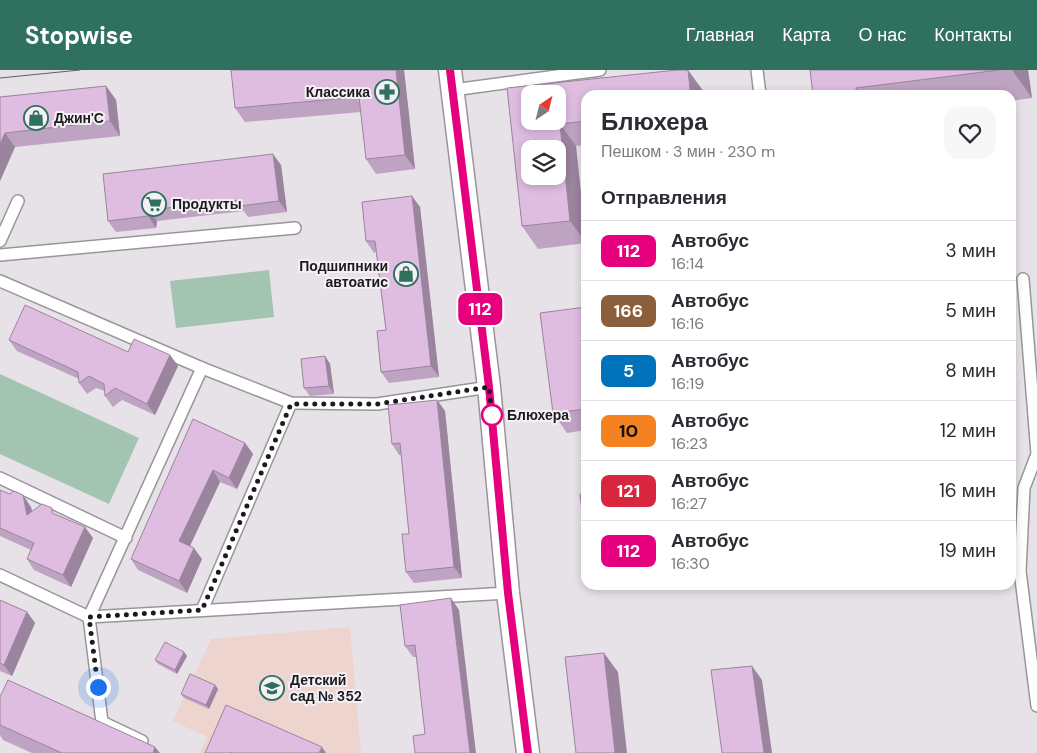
<!DOCTYPE html>
<html lang="ru">
<head>
<meta charset="utf-8">
<style>
	body { margin:0; font-family:"DM Sans",sans-serif; background:#f7f7f7; color:#2b2b33; height:100vh; display:flex; flex-direction:column; font-size:19px; white-space:nowrap }
	* { box-sizing:border-box; margin:0 }
	p { font-size:16px; color:#7c7c81 }
	.icon { flex:none; width:28px; height:28px; fill:none; stroke:currentColor; stroke-width:2; stroke-linecap:round; stroke-linejoin:round }
	.map { position:relative; flex:1; overflow:hidden }
	.sheet { position:absolute; left:581px; top:20px; width:435px; height:500px; display:flex; flex-direction:column; background:#fff; border-radius:15px; box-shadow:0 2px 8px #0003 }
	.sheet>* { flex:none }
	.badge { padding:0 10px; border-radius:8px; font-size:18px; line-height:32px }
	.needle { width:32px; rotate:35deg }
	.buttons { position:absolute; left:521px; top:15px; display:grid; gap:10px }
	.buttons a { display:grid; place-items:center; width:45px; height:45px; border-radius:10px; background:#fff; box-shadow:0 2px 8px #0003; font-size:25px }
	.you { position:absolute; width:25px; height:25px; margin:-12px; border:4px solid #fff; border-radius:50%; background:#1a73e8; box-shadow:0 0 0 8px #1a73e833 }
	.map>.badge { position:absolute; translate:-50% -50%; box-shadow:0 0 0 2px #fff }
	h2 { padding:0 20px; font-size:19px; line-height:45px }
	.round { display:grid; place-items:center; flex:none; width:52px; height:52px; border-radius:15px; background:#f7f7f7 }
	.overview { display:flex; align-items:center; justify-content:space-between; height:85px; padding:0 20px }
	h1 { font-size:24px; font-weight:700; line-height:38px }
	ul { padding:0; list-style:none }
	li { display:flex; align-items:center; gap:15px; height:60px; padding:0 20px; border-top:1px solid #e1e1e2 }
	li div { flex:1 }
	li b { display:block; font-size:19px }
	li em { font-style:normal }
	li .badge { min-width:55px; font-weight:700; text-align:center }
	header { display:flex; align-items:center; gap:30px; box-sizing:border-box; height:70px; padding:0 25px; background:#2f705f; color:#fff }
	header strong { font-size:24px }
	nav { display:flex; gap:28px; margin-inline-start:auto; font-size:18px }
	.map>svg:first-child { display:block }
	.education { fill:#edd4ce }
	.green { fill:#a2c4b0 }
	.lines { fill:none; stroke-linecap:round; stroke-linejoin:round }
	.service-casing { stroke:#99959a; stroke-width:14 }
	.minor-casing { stroke:#99959a; stroke-width:25 }
	.service { stroke:#fff; stroke-width:11 }
	.minor { stroke:#fff; stroke-width:22 }
	.tram { stroke:#615f62; stroke-width:1 }
	.wall { fill:#bfa3c2 }
	.shaded-wall { fill:#9b849e }
	.building { fill:#debde1; stroke:#9b849e; fill-rule:evenodd }
	.line-casing { stroke:#fff; stroke-width:11 }
	.line { stroke:#e6007e; stroke-width:8 }
	.walk { stroke:#1b1a1c; stroke-width:5; stroke-dasharray:0 9 }
	.stop-dot { fill:#fff; stroke:#e6007e; stroke-width:2.5 }
	.labels { text-anchor:middle; stroke-width:4; stroke-linejoin:round; paint-order:stroke }
	.poi-label { font-size:14px; font-weight:bold; fill:#1b1a1c; stroke:#f4f0f5; text-anchor:start }
	.stop-label { font-size:14px; font-weight:bold; fill:#1b1a1c; stroke:#f4f0f5; text-anchor:start }
</style>
</head>
<body>
<header>
<strong>Stopwise</strong>
<nav><a>Главная</a><a>Карта</a><a>О нас</a><a>Контакты</a></nav>
</header>
<div class="map">
<svg width="1037" height="683" viewBox="0 0 1037 683">
	<rect width="100%" height="100%" fill="#e7e2e7"/>
	<!-- education -->
	<polygon class="education" points="350,557 361,683 200,683 207,667 173,651 211,569"/>
	<!-- green -->
	<g class="green">
		<polygon points="269,200 274,247 176,258 170,211"/>
		<polygon points="0,304 139,368 109,434 0,384"/>
	</g>
	<g class="lines">
		<defs>
			<g id="service">
				<polyline points="757,0 760,25"/>
				<polyline points="453,20 600,0"/>
				<polyline points="0,171 18,131"/>
				<polyline points="0,185 295,158"/>
				<polyline points="1023,209 1037,384 1024,418 1020,501 1037,636"/>
				<polyline points="0,211 202,298 291,333 377,334 489,317"/>
				<polyline points="0,408 126,468"/>
				<polyline points="0,505 89,547 508,523"/>
				<polyline points="202,540 291,333"/>
				<polyline points="142,671 102,652 89,547 202,298"/>
			</g>
			<polyline id="minor" points="450,0 489,317 508,523 528,683"/>
		</defs>
		<!-- service casing -->
		<use href="#service" class="service-casing"/>
		<!-- minor casing -->
		<use href="#minor" class="minor-casing"/>
		<!-- service -->
		<use href="#service" class="service"/>
		<!-- minor -->
		<use href="#minor" class="minor"/>
		<!-- tram -->
		<polyline class="tram" points="0,8 80,0"/>
	</g>
	<!-- wall -->
	<g class="wall">
		<polygon points="231,0 404,0 415,99 376,104 366,89 361,42 245,52 235,38"/>
		<polygon points="810,0 1028,0 1032,28 1011,31 1011,25 813,25"/>
		<polygon points="106,16 116,30 120,66 15,77 0,111 0,27"/>
		<polygon points="507,18 704,22 704,25 586,25 586,75 576,76 586,173 538,179 522,156"/>
		<polygon points="281,95 287,142 248,147 244,141 157,151 156,158 116,162 108,151"/>
		<polygon points="420,137 439,307 389,313 381,302 386,260 376,182 374,183 366,171"/>
		<polygon points="586,237 586,360 567,363 553,343"/>
		<polygon points="9,270 128,282 170,285 178,296 155,345 122,330 113,337 105,326 105,321 96,318 87,324 79,313 79,309 17,281"/>
		<polygon points="325,286 330,294 334,324 310,326 304,318"/>
		<polygon points="437,330 445,341 462,508 414,513 406,502 409,464 401,385 399,385 392,374"/>
		<polygon points="193,349 245,373 253,384 237,419 220,412 190,476 202,489 187,523 138,500 131,489"/>
		<polygon points="0,420 10,424 31,437 32,441 56,445 93,468 71,517 34,500 27,489 31,480 0,466"/>
		<polygon points="0,530 27,542 35,553 12,606 0,601"/>
		<polygon points="459,540 425,664 417,587 413,587 405,576"/>
		<polygon points="187,586 177,604 158,594 155,590"/>
		<polygon points="215,615 218,619 209,639 184,628 181,624"/>
		<polygon points="0,627 160,683 32,683 3,670 0,665"/>
	</g>
	<!-- shaded-wall -->
	<g class="shaded-wall">
		<polygon points="396,0 404,0 415,99 405,85"/>
		<polygon points="688,0 704,22 704,25 694,25 690,20"/>
		<polygon points="1012,0 1028,0 1032,28"/>
		<polygon points="106,16 116,30 120,66 110,51"/>
		<polygon points="856,18 861,25 857,25"/>
		<polygon points="560,54 576,76 586,173 570,151"/>
		<polygon points="5,63 15,77 0,111 0,74"/>
		<polygon points="273,84 281,95 287,142 279,131"/>
		<polygon points="412,126 420,137 439,307 431,296"/>
		<polygon points="149,140 157,151 156,158 148,146"/>
		<polygon points="170,285 178,296 155,345 147,334"/>
		<polygon points="325,286 330,294 334,324 329,316"/>
		<polygon points="437,330 445,341 462,508 454,497"/>
		<polygon points="245,373 253,384 237,419 229,408"/>
		<polygon points="213,400 220,412 187,482 179,471"/>
		<polygon points="23,425 31,437 35,457 27,445"/>
		<polygon points="85,457 93,468 71,517 63,505"/>
		<polygon points="194,478 202,489 187,523 179,511"/>
		<polygon points="451,528 459,540 476,683 470,683"/>
		<polygon points="27,542 35,553 12,606 4,595"/>
		<polygon points="184,582 187,586 177,604 175,600"/>
		<polygon points="604,583 618,602 627,683 615,683"/>
		<polygon points="752,596 762,610 772,683 764,683"/>
		<polygon points="215,615 218,619 209,639 206,635"/>
		<polygon points="155,677 160,683 153,683"/>
		<polygon points="322,677 326,683 319,683"/>
	</g>
	<!-- building -->
	<g class="building">
		<polygon points="231,0 396,0 405,85 366,89 359,27 235,38"/>
		<path d="M677 0H688L690 20 696 19V25H586V51L560 54 570 151 522 156 507 18ZM530 24H558V51H530ZM530 79H558V106H530Z"/>
		<polygon points="810,0 999,0 856,18 857,25 813,25"/>
		<polygon points="106,16 110,51 5,63 0,74 0,27"/>
		<polygon points="273,84 279,131 240,136 240,130 149,140 148,146 108,151 103,104"/>
		<polygon points="412,126 431,296 381,302 377,261 386,260 375,171 366,171 362,132"/>
		<polygon points="25,235 128,282 134,269 170,285 147,334 115,318 105,326 104,314 89,306 79,313 78,302 9,270"/>
		<polygon points="586,237 586,339 553,343 540,243"/>
		<polygon points="325,286 329,316 304,318 301,289"/>
		<polygon points="437,330 454,497 406,502 402,464 409,464 400,373 392,374 388,335"/>
		<polygon points="193,349 245,373 229,408 213,400 179,471 194,478 179,511 131,489"/>
		<polygon points="0,420 10,424 14,421 23,425 27,445 42,434 52,438 52,443 85,457 63,505 27,489 34,473 0,458"/>
		<polygon points="586,423 586,475 580,424"/>
		<polygon points="451,528 470,683 415,683 413,666 425,664 415,575 405,576 400,535"/>
		<polygon points="0,530 27,542 4,595 0,593"/>
		<polygon points="165,572 184,582 175,600 155,590"/>
		<polygon points="604,583 615,683 576,683 565,587"/>
		<polygon points="752,596 764,683 722,683 711,600"/>
		<polygon points="190,604 215,615 206,635 181,624"/>
		<polygon points="8,610 155,677 153,683 62,683 0,655 0,627"/>
		<polygon points="226,635 322,677 319,683 233,683 231,682 231,683 205,683"/>
	</g>
	<g class="lines">
		<defs>
			<polyline id="line" points="450,0 489,317 508,523 528,683"/>
		</defs>
		<!-- line casing -->
		<use href="#line" class="line-casing"/>
		<!-- line -->
		<use href="#line" class="line"/>
		<!-- walk -->
		<polyline class="walk" points="98,617 89,547 202,540 291,334 377,334 489,317 492,349 492,345"/>
	</g>
	<!-- icons -->
	<defs>
		<symbol id="pharmacy-ring" viewBox="-11 -11 22 22"><circle r="9.5" fill="#f4f0f5" stroke="#2f705f" stroke-width="1.5"/><path d="M-2-6h4v4h4v4h-4v4h-4v-4h-4v-4h4Z" fill="#2f705f"/></symbol>
		<symbol id="shop-ring" viewBox="-11 -11 22 22"><circle r="9.5" fill="#f4f0f5" stroke="#2f705f" stroke-width="1.5"/><path d="M-5-2.5h2.3a2.7 3.5 0 0 1 5.4 0H5L5.5 6h-11ZM-1.5-2.5h3a1.5 2.3 0 0 0-3 0Z" fill="#2f705f"/></symbol>
		<symbol id="supermarket-ring" viewBox="-11 -11 22 22"><circle r="9.5" fill="#f4f0f5" stroke="#2f705f" stroke-width="1.5"/><path d="M-6-5.5h2.5l.6 2H6L4.5 2H-2.5L-4.4-4H-6ZM-1.5 3.2a1.3 1.3 0 1 0 .1 0ZM3 3.2a1.3 1.3 0 1 0 .1 0Z" fill="#2f705f"/></symbol>
		<symbol id="school-ring" viewBox="-11 -11 22 22"><circle r="9.5" fill="#f4f0f5" stroke="#2f705f" stroke-width="1.5"/><path d="M0-5L7-2L0 1L-7-2ZM-4 1L0 2.5L4 1V4Q0 6-4 4Z" fill="#2f705f"/></symbol>
	</defs>
	<g fill-rule="evenodd">
		<use href="#pharmacy-ring" x="373" y="8" width="28" height="28"/>
		<use href="#shop-ring" x="22" y="34" width="28" height="28"/>
		<use href="#supermarket-ring" x="140" y="120" width="28" height="28"/>
		<use href="#shop-ring" x="392" y="190" width="28" height="28"/>
		<use href="#school-ring" x="258" y="604" width="28" height="28"/>
	</g>
	<!-- markers -->
	<circle class="stop-dot" cx="492" cy="345" r="10"/>
	<g class="labels">
		<!-- poi labels -->
		<g class="poi-label">
			<text x="370" y="27" text-anchor="end">Классика</text>
			<text x="54" y="53">Джин'С</text>
			<text x="172" y="139">Продукты</text>
			<text x="388" y="201" text-anchor="end">Подшипники<tspan x="388" dy="16">автоатис</tspan></text>
			<text x="290" y="615">Детский<tspan x="290" dy="16">сад № 352</tspan></text>
		</g>
		<!-- stop labels -->
		<g class="stop-label">
			<text x="507" y="350">Блюхера</text>
		</g>
	</g>
</svg>
<div class="buttons">
<a><svg class="needle" viewBox="-14 -14 28 28"><path d="M0-13l5 13h-10z" fill="#e53935"/><path d="M0 13l5-13h-10z" fill="#7c7c81"/></svg></a>
<a><svg class="icon" aria-label="layers" viewBox="0 0 24 24"><path d="M12 4l9 5-9 5-9-5zM3 14l9 5 9-5"/></svg></a>
</div>
<div class="you" style="left:98px;top:617px"></div>
<b class="badge" style="left:480px;top:239px;background:#e6007e;color:#fff">112</b>
<section class="sheet">
<div class="overview"><div><h1>Блюхера</h1><p>Пешком · 3 мин · 230 m</p></div><a class="round"><svg class="icon" aria-label="heart" viewBox="0 0 24 24"><path d="M12 20l-8-8c-3-5 5-10 8-4 3-6 11-1 8 4z"/></svg></a></div>
<h2>Отправления</h2>
<ul>
<li><span class="badge" style="background:#e6007e;color:#fff">112</span><div><b>Автобус</b><p>16:14</p></div><em>3 мин</em></li>
<li><span class="badge" style="background:#8b5e3c;color:#fff">166</span><div><b>Автобус</b><p>16:16</p></div><em>5 мин</em></li>
<li><span class="badge" style="background:#0072bc;color:#fff">5</span><div><b>Автобус</b><p>16:19</p></div><em>8 мин</em></li>
<li><span class="badge" style="background:#f58220;color:#111">10</span><div><b>Автобус</b><p>16:23</p></div><em>12 мин</em></li>
<li><span class="badge" style="background:#d7263d;color:#fff">121</span><div><b>Автобус</b><p>16:27</p></div><em>16 мин</em></li>
<li><span class="badge" style="background:#e6007e;color:#fff">112</span><div><b>Автобус</b><p>16:30</p></div><em>19 мин</em></li>
</ul>
</section>
</div>
</body>
</html>
